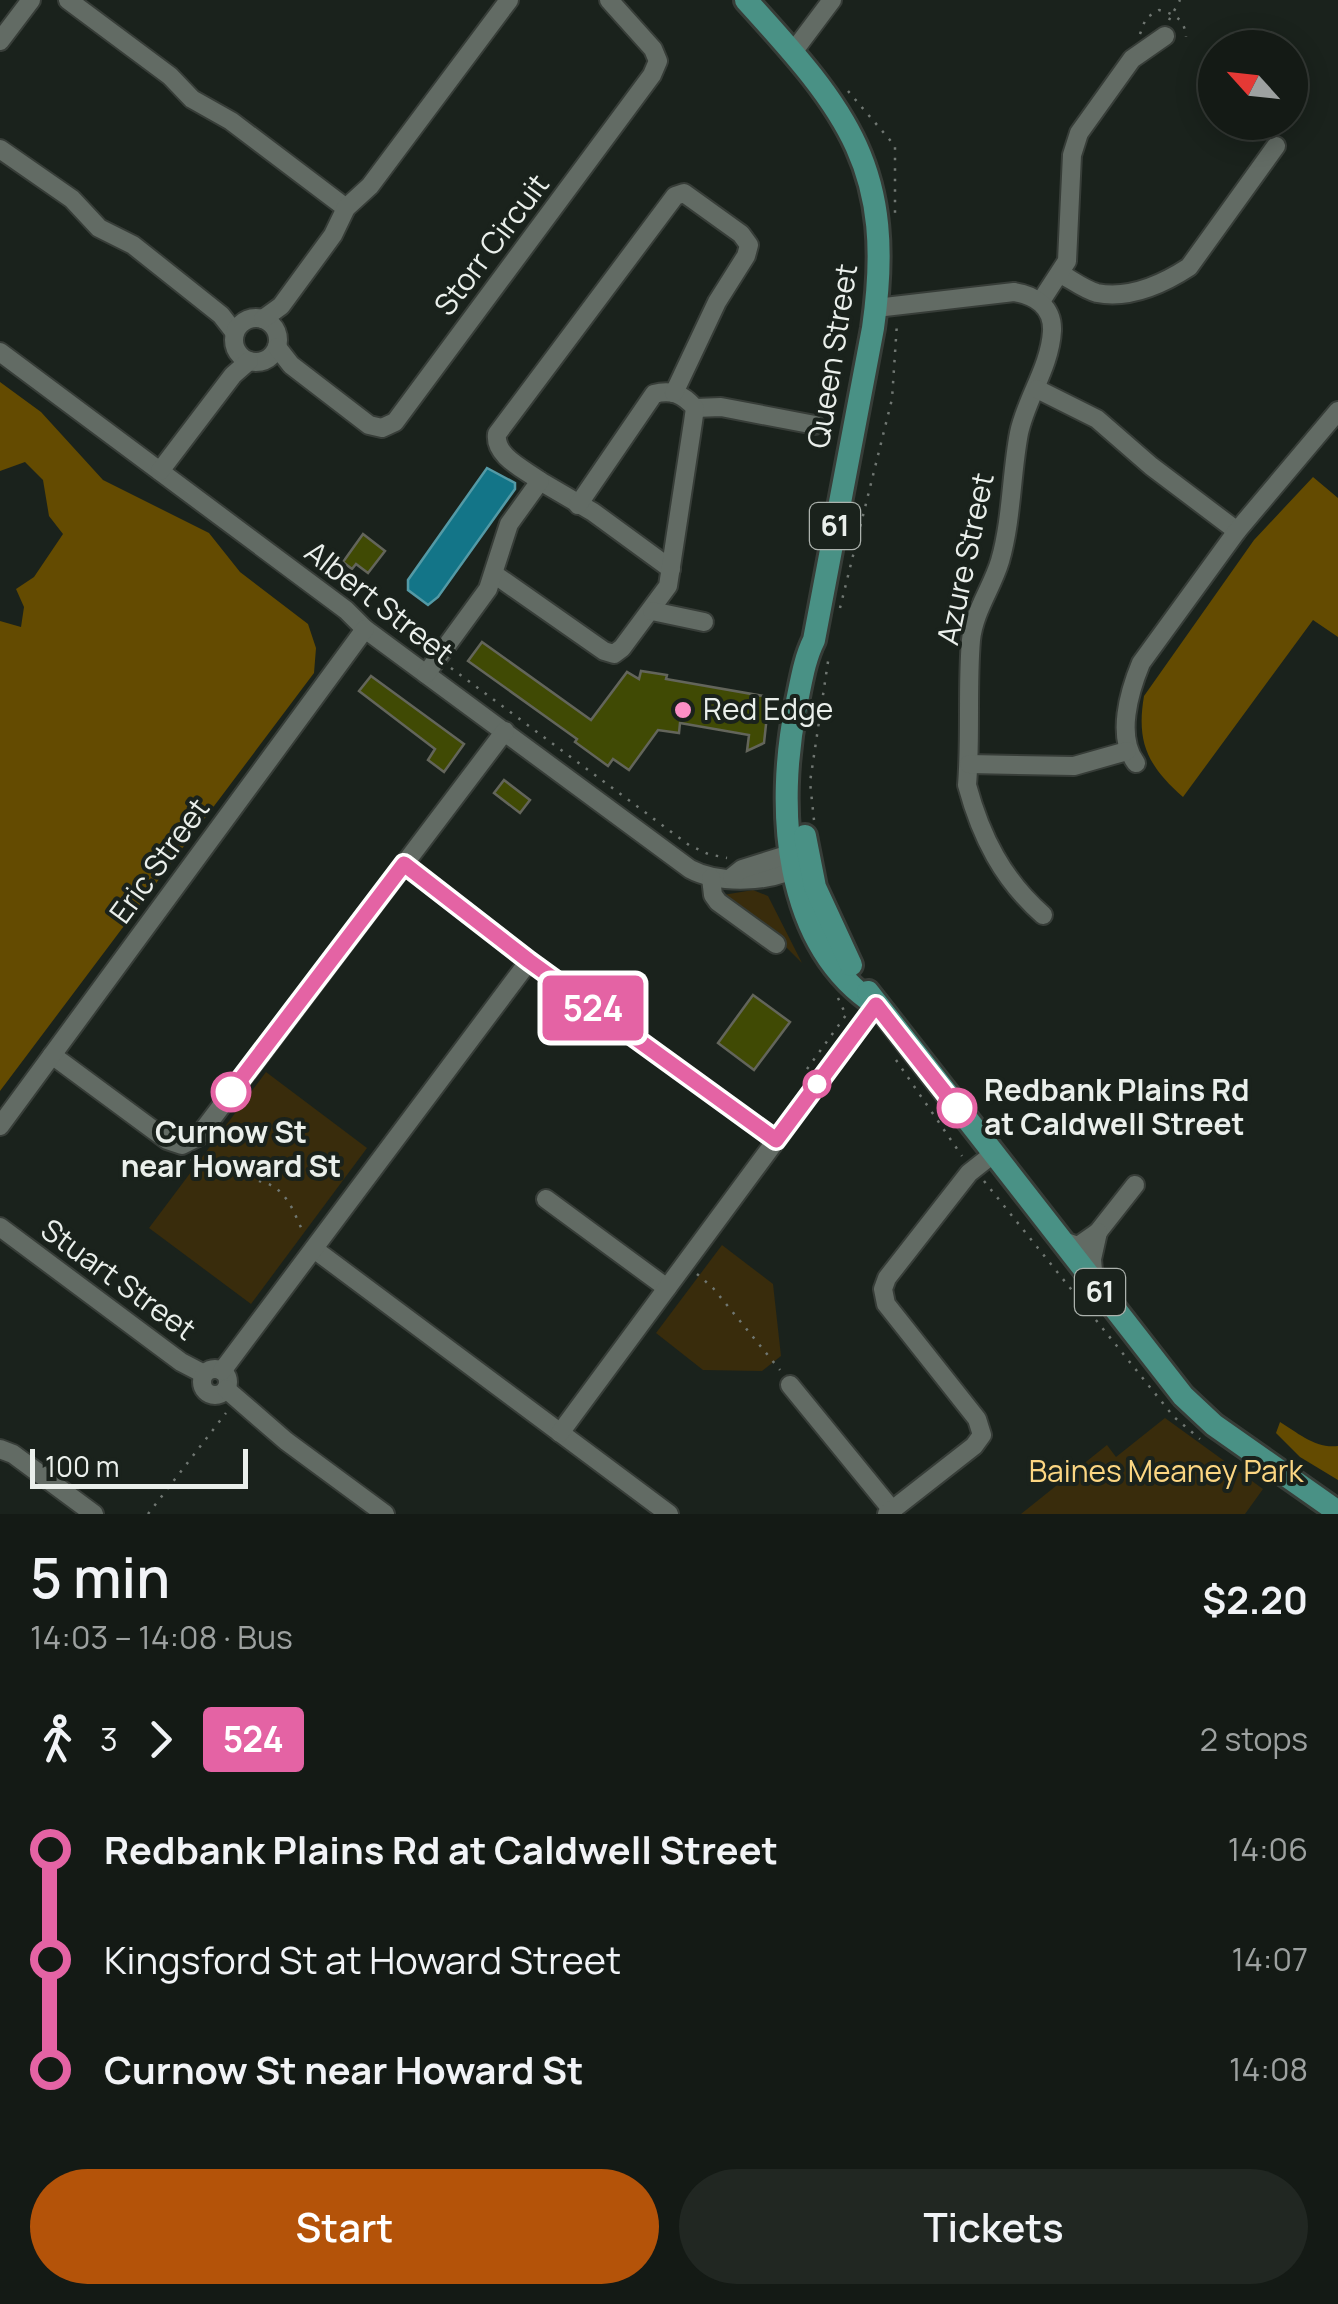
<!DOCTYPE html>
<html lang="en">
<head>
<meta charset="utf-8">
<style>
	body { margin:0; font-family:Manrope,sans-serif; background:#212722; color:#f1f3f6; height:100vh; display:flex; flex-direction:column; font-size:38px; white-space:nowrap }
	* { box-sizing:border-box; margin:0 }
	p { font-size:32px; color:#9da1a0 }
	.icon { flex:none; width:55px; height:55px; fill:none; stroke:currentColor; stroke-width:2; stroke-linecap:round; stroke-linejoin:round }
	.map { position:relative; height:1514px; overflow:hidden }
	.panel { display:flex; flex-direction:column; background:#141a15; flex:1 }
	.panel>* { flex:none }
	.badge { padding:0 20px; border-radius:8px; font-size:35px; line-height:65px }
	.needle { width:65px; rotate:297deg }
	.tools { position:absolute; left:1198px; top:30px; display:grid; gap:20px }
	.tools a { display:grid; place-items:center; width:110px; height:110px; border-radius:50%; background:#141a15; box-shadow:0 5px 25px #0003,0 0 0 2px #333834; font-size:50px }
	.scale { position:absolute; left:30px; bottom:25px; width:218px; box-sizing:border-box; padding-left:10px; border:5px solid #eaefeb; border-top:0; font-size:28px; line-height:35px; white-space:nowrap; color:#eaefeb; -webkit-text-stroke:8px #1a221c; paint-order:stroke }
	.map>.badge { position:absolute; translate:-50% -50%; box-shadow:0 0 0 5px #fff }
	.legs { display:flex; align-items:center; gap:15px; height:110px; padding:0 30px; font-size:32px }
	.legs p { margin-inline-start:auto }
	.summary { display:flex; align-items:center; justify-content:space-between; height:170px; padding:0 30px }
	h1 { font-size:55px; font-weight:600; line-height:75px }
	.primary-button { display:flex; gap:20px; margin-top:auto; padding:20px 30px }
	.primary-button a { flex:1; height:115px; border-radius:60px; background:#b45309; color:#fff; font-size:40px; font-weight:600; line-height:115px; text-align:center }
	.primary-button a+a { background:#212722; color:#f1f3f6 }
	ul { padding:0 30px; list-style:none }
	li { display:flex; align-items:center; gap:35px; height:110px; font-size:38px }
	li i { display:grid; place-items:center; width:15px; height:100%; margin:0 12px; background:currentColor }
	li i::after { content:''; width:25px; height:25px; margin:-12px; border:8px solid; border-radius:50%; background:#141a15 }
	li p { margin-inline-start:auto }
	li:first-child i { background:linear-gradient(#0000 50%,currentColor 0) }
	li:last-child i { background:linear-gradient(currentColor 50%,#0000 0) }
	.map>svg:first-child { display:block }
	.green { fill:#392c0c }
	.forest { fill:#644b01 }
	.water { fill:#137588; stroke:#549aa6; stroke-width:2.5 }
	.building { fill:#404a04; stroke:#63655b; stroke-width:2.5 }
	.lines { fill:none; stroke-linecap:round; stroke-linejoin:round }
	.minor-casing { stroke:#373d38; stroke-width:22 }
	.major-casing { stroke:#373d38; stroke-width:28 }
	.path { stroke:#707772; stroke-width:2.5; stroke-dasharray:2.5 8; stroke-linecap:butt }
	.minor { stroke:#626b64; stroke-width:18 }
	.major { stroke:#499185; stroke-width:22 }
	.line-1-casing { stroke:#fff; stroke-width:22 }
	.line-1 { stroke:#e463a4; stroke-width:15 }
	.poi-dot { fill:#fb8fc5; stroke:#1a221c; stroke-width:4 }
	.stop-1-dot { fill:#fff; stroke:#e463a4; stroke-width:5 }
	.labels { text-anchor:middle; stroke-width:8; stroke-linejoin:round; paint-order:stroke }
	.shield { fill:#1a221c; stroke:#acb2ad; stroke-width:2.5 }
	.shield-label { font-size:28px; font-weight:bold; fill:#eaefeb }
	.street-label { font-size:30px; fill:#eaefeb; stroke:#1a221c }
	.poi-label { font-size:30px; fill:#eaefeb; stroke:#1a221c; text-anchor:start }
	.stop-label { font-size:30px; font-weight:bold; fill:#eaefeb; stroke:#1a221c; text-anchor:start }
	.park-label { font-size:30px; fill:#fcd682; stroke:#1a221c }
</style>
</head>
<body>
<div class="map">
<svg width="1338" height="1514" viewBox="0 0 1338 1514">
	<rect width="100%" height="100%" fill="#1a221c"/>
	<!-- green -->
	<g class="green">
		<polygon points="753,890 768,896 802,963 776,937 723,895"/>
		<polygon points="266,1072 367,1148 251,1304 149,1228"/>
		<polygon points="722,1245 773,1284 781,1356 762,1371 703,1370 656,1333"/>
		<polygon points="1165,1418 1263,1489 1245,1514 1021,1514 1107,1445 1116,1457"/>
	</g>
	<!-- forest -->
	<g class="forest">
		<polygon points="0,382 41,412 103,480 209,533 240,572 308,624 316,648 314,673 0,1091 0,621 21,627 24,607 16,589 34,577 63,534 49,516 43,480 25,462 0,471"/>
		<path d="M1313 477 1338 498V637L1313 620 1183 797C1148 766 1136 743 1144 696L1254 540Z"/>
		<path d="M1280 1422C1298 1433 1316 1449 1338 1446V1480L1300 1457 1276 1433Z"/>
	</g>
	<!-- water -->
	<polygon class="water" points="487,468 515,483 515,489 438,597 428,605 408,590 408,580"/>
	<!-- building -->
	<g class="building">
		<polygon points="363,534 385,551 368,573 356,564 352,569 343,562"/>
		<polygon points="482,642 591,720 627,672 639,679 641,671 667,675 666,679 769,697 764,743 747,751 749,735 680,723 679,733 658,730 629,770 613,759 608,766 575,742 577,739 468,661"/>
		<polygon points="371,676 464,744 444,772 428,760 435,749 359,691"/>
		<polygon points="504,780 530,800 520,813 494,793"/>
		<polygon points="753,995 790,1022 754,1070 718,1043"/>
	</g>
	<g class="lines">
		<defs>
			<g id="minor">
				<polyline points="68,0 170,76 192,99 231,121 346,208"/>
				<polyline points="0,41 31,0"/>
				<polyline points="793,52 832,0"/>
				<polyline points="0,149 72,199 99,228 133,245 221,315 235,333"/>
				<path d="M1061 274C1072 280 1085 290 1097 293 1129 299 1163 284 1189 267L1276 146"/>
				<polyline points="1041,301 1067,261 1072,155 1079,133 1132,59 1165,36"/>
				<path d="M876 308 1014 292C1035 295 1053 307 1052 331 1050 367 1026 399 1019 433 1011 475 1012 519 1000 561 992 588 974 611 971 640 967 687 971 737 967 785 981 837 1003 880 1043 915"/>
				<circle cx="256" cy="340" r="22"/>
				<polyline points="263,319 281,306 333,235 346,208 370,186 509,0"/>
				<polyline points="277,347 291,365 369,425 382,428 395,422 652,75 658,61 653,49 609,0"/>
				<path d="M0 352 346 610 365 629 690 869C718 884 774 884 800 864"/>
				<polyline points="1037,389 1097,419 1151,466 1237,531"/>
				<polyline points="695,408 721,407 815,425"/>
				<polyline points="160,471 233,375 249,361"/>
				<polyline points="540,481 593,512 671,569"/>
				<path d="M494 574 604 651 614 654 622 648 668 586 693 422 695 408C683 394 671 389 654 394L578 505"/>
				<polyline points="652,611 704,622"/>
				<path d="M426 674 488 589 509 524 540 481C524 469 494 456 497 434L675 196 684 193 741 234 749 245 746 256 717 302 674 393"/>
				<path d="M1136 763C1116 737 1129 692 1141 663L1237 531 1338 411"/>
				<polyline points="969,764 1074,766 1127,751"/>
				<polyline points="404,864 529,961 776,1140"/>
				<polyline points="732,877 742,869 793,853 801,856"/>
				<polyline points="711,878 713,895 718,902 776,944"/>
				<polyline points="52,1055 167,1140 182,1145 198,1137 505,731"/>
				<polyline points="0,1126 365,629"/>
				<polyline points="546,1199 667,1288"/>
				<polyline points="0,1227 181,1362 204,1374"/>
				<polyline points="1098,1232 1135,1185"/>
				<polyline points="1060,1240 1078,1246 1098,1232 1092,1259 1094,1283"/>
				<polyline points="314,1249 669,1514"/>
				<circle cx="215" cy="1382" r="13"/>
				<polyline points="222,1371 529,961"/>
				<polyline points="790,1385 892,1510"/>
				<polyline points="226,1389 286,1441 385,1514"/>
				<polyline points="560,1433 876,1005"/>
				<polyline points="0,1449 13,1454 94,1514"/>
				<polyline points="887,1514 974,1446 982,1435 977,1419 886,1304 883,1289 887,1278 969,1173 993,1154"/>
			</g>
			<g id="major">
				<path d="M746 0C848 112 896 169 873 328L814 640C804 660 801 683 796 706 776 805 782 944 876 1005"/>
				<polyline points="805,836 815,887 851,965"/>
				<polyline points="868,992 1183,1396 1214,1425 1338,1512"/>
			</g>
		</defs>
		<!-- minor casing -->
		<use href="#minor" class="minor-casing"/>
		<!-- major casing -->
		<use href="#major" class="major-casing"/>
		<!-- path -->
		<g class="path">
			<polyline points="1169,20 1180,0"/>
			<path d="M1140 34 1146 18 1159 10C1175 14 1185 20 1186 37"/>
			<polyline points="848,91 895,146 895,215"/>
			<polyline points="367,606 425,649"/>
			<polyline points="840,608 892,399 897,323"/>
			<polyline points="451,668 689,845 708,854 727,858"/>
			<polyline points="814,820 810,782 829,655"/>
			<polyline points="838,998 845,1013"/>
			<polyline points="896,1060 962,1156"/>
			<polyline points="807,1069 846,1015"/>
			<path d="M191 1159C206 1184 251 1172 274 1187 290 1197 296 1218 304 1234"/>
			<polyline points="984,1181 1174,1417 1200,1439"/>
			<polyline points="697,1274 713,1288 780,1370"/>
			<polyline points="148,1514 226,1413"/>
		</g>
		<!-- minor -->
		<use href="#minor" class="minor"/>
		<!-- major -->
		<use href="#major" class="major"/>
	</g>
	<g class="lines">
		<defs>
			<polyline id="line-1" points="231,1092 404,864 529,961 776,1140 876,1005 957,1108"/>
		</defs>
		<!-- line-1 casing -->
		<use href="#line-1" class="line-1-casing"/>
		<!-- line-1 -->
		<use href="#line-1" class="line-1"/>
	</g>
	<!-- markers -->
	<circle class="poi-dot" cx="683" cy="710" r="10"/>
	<g class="stop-1-dot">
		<circle cx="817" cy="1084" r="12"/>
		<circle cx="231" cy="1092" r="18"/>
		<circle cx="957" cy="1108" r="18"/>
	</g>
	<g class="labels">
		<!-- shield labels -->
		<g class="shield">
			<rect x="810" y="503" width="50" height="46" rx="8"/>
			<rect x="1075" y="1269" width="50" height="46" rx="8"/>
		</g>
		<g class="shield-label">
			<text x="835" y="536">61</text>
			<text x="1100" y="1302">61</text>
		</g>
		<!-- street labels -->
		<g class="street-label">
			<text transform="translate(492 245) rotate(-53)" y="10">Storr Circuit</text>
			<text transform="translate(833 356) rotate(-81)" y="10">Queen Street</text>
			<text transform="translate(966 559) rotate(-78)" y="10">Azure Street</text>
			<text transform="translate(379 603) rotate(38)" y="10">Albert Street</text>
			<text transform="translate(160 861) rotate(-54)" y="10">Eric Street</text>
			<text transform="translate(118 1280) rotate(36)" y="10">Stuart Street</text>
		</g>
		<!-- poi labels -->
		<g class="poi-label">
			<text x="703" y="720">Red Edge</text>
		</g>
		<!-- stop labels -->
		<g class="stop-label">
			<text x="984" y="1101">Redbank Plains Rd<tspan x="984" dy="34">at Caldwell Street</tspan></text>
			<text x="231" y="1143" text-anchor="middle">Curnow St<tspan x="231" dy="34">near Howard St</tspan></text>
		</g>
		<!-- park labels -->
		<g class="park-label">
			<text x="1166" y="1482">Baines Meaney Park</text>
		</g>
	</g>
</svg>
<div class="tools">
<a><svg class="needle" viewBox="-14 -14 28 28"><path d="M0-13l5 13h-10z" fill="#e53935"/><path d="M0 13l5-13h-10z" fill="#9da1a0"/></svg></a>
</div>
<div class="scale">100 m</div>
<b class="badge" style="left:593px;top:1008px;background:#e463a4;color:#fff">524</b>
</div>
<section class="panel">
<div class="summary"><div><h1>5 min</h1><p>14:03 – 14:08 · Bus</p></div><b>$2.20</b></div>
<div class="legs"><svg class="icon" aria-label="walk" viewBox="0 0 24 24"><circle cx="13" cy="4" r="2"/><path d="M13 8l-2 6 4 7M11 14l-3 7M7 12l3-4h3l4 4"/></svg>3<svg class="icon" aria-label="forward" viewBox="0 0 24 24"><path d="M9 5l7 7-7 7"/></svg><b class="badge" style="background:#e463a4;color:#fff">524</b><p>2 stops</p></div>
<ul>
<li><i style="color:#e463a4"></i><b>Redbank Plains Rd at Caldwell Street</b><p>14:06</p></li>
<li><i style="color:#e463a4"></i><span>Kingsford St at Howard Street</span><p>14:07</p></li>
<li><i style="color:#e463a4"></i><b>Curnow St near Howard St</b><p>14:08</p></li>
</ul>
<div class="primary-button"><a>Start</a><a>Tickets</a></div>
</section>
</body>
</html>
